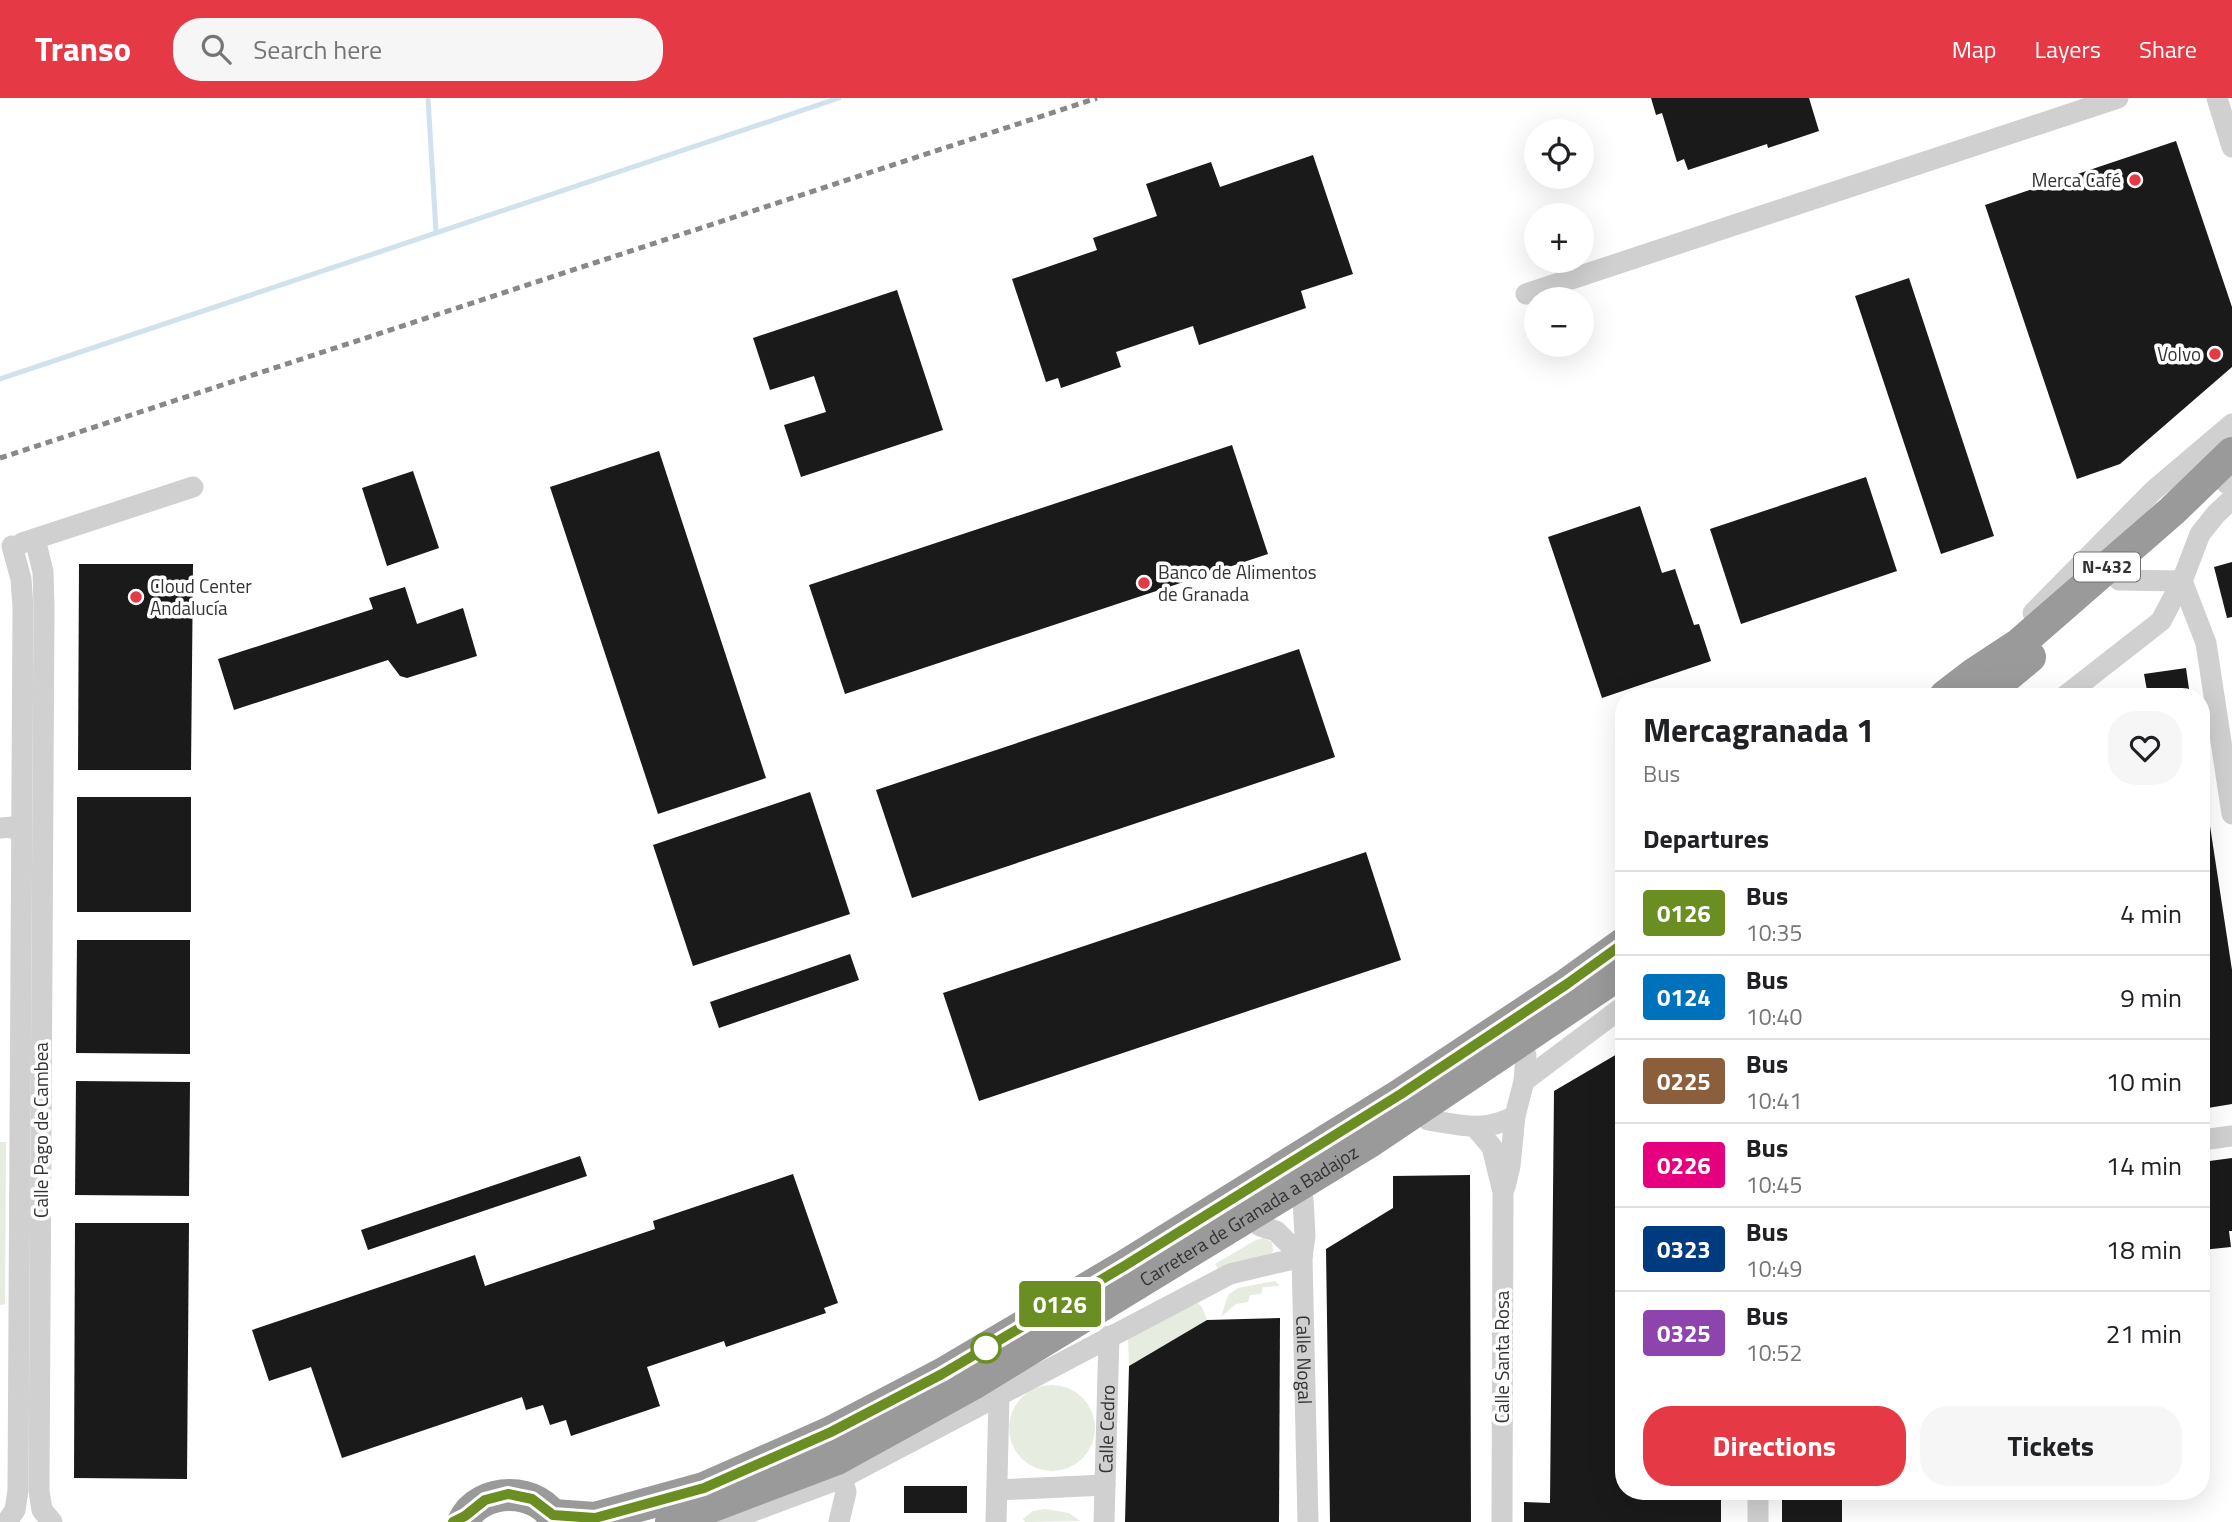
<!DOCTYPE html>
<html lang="en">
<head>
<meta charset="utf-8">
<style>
	body { margin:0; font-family:"Titillium Web",sans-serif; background:#f6f6f6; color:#202124; height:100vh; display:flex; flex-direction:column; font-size:26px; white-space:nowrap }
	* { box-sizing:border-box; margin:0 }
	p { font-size:23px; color:#757577 }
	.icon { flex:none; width:38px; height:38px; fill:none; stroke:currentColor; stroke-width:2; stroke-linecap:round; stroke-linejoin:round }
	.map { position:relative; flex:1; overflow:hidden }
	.drawer { position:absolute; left:1615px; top:590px; width:595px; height:812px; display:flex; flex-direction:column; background:#fff; border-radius:28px; box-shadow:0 7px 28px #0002 }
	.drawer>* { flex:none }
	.badge { padding:0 14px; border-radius:5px; font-size:24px; line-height:46px }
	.buttons { position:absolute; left:1524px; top:21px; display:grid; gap:14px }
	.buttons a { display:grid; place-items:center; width:70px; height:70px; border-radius:50%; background:#fff; box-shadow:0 7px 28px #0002; font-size:35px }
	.map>.badge { position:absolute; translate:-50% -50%; box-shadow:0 0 0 4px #fff }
	h2 { padding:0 28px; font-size:26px; line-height:63px }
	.round { display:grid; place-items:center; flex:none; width:74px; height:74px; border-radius:28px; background:#f6f6f6 }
	.summary { display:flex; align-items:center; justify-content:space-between; height:119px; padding:0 28px }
	h1 { font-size:33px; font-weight:700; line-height:52px }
	.button { display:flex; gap:14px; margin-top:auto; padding:14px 28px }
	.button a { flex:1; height:80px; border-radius:28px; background:#e63946; color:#fff; font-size:28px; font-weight:700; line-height:80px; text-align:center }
	.button a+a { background:#f6f6f6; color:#202124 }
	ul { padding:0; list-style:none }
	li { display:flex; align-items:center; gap:21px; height:84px; padding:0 28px; border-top:2px solid #e0e0e0 }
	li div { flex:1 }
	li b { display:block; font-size:26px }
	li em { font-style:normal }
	li .badge { min-width:77px; font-weight:700; text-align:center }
	header { display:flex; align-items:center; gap:42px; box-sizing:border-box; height:98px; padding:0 35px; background:#e63946; color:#fff }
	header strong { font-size:33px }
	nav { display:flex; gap:38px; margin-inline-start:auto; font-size:24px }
	.search { width:490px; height:63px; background:#f6f6f6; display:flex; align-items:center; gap:18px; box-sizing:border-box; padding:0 24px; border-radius:28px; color:#757577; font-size:26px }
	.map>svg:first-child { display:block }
	.green { fill:#e6ecdf }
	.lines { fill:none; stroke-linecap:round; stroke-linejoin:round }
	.stream { stroke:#cfe2ee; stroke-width:5 }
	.building { fill:#1a1a1a }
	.minor { stroke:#d0d0d0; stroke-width:21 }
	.highway { stroke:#9a9a9a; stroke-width:32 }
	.rail { stroke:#888; stroke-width:5; stroke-dasharray:7 5; stroke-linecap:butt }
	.line-casing { stroke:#fff; stroke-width:16 }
	.line { stroke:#6b8e23; stroke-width:10 }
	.poi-dot { fill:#e63946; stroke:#fff; stroke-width:2.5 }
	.stop-dot { fill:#fff; stroke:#6b8e23; stroke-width:3.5 }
	.labels { text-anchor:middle; stroke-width:7; stroke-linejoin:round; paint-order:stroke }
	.shield { fill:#fff; stroke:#707070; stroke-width:2 }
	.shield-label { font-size:18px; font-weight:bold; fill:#333 }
	.poi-label { font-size:19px; fill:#333; stroke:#fff; text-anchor:end }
	.street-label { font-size:19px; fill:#333; stroke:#fff }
</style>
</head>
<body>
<header>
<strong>Transo</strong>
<div class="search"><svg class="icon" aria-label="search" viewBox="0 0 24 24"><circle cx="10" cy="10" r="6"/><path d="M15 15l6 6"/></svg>Search here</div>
<nav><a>Map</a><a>Layers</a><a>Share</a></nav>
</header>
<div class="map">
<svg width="2232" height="1424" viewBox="0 0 2232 1424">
	<rect width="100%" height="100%" fill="#fff"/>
	<!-- green -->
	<g class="green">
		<polygon points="0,1044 6,1044 5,1206 0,1207"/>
		<polygon points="1263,1140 1272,1144 1273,1153 1269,1159 1219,1172 1215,1166 1256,1142"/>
		<polygon points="1275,1183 1280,1188 1263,1189 1261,1196 1250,1197 1248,1204 1236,1206 1221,1219 1228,1197 1238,1190"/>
		<polygon points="1197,1205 1202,1209 1207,1222 1129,1268 1128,1240"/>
		<circle cx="1052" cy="1330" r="43"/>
		<polygon points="1045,1411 1069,1415 1080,1423 1025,1424 1023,1421 1033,1413"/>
	</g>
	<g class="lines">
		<!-- stream -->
		<g class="stream">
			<polyline points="428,0 436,134"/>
			<polyline points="0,281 839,0"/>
		</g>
	</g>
	<!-- building -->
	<g class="building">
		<polygon points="1651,0 1809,0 1819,33 1768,50 1767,46 1688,72 1684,61 1677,64 1662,15 1656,17"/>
		<polygon points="2176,43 2232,209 2232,269 2120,366 2077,381 1985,107"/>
		<polygon points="1313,57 1353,176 1301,193 1306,210 1199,247 1193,228 1116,254 1121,269 1061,290 1058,280 1046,284 1012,181 1097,152 1093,140 1157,118 1146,86 1211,64 1220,89"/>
		<polygon points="1909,180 1994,438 1941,456 1855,198"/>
		<polygon points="897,192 943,332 801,379 784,327 826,314 814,278 770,292 753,240"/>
		<polygon points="1232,347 1268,456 845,596 809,487"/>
		<polygon points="659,353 766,680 658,716 550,389"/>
		<polygon points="413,373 439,450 387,468 362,390"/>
		<polygon points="1866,379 1897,473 1741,526 1710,431"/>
		<polygon points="1640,408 1662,475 1675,471 1694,527 1699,526 1711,563 1602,600 1548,439"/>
		<polygon points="2232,464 2232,519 2227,520 2214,469"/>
		<polygon points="79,466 193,466 191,672 78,672"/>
		<polygon points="405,489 417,526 463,510 477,558 407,580 400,578 388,562 234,612 218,561 373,511 369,500"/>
		<polygon points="1299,551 1335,659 912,800 876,692"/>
		<polygon points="2186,570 2190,598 2148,598 2144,576"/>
		<polygon points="810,694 850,816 693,868 653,747"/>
		<rect x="77" y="699" width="114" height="115"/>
		<polygon points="2210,728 2232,872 2232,1006 2202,1011 2202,729"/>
		<polygon points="1366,754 1401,862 979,1003 943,895"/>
		<polygon points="77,842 190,842 190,956 76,955"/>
		<polygon points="850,856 859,882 719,930 710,904"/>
		<polygon points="1624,952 1624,1393 1721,1393 1721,1424 1524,1424 1524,1404 1550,1405 1554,993"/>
		<polygon points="76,983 190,984 189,1098 75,1097"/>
		<polygon points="580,1058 587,1078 368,1152 361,1132"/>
		<polygon points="2232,1060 2232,1133 2229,1133 2231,1149 2202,1152 2202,1064"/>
		<polygon points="793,1076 838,1205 824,1210 826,1215 726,1249 724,1243 647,1269 660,1308 571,1338 566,1322 550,1327 543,1307 526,1312 522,1299 342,1360 311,1269 269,1283 252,1232 475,1157 485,1188 655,1131 653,1123"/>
		<polygon points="1470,1077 1471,1424 1330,1424 1326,1151 1393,1110 1393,1078"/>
		<polygon points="75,1125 189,1125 187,1381 74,1380"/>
		<polygon points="1280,1220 1279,1424 1125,1424 1129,1268 1207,1222"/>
		<rect x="904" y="1388" width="63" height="27"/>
		<rect x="1782" y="1393" width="60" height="31"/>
	</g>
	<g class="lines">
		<!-- minor -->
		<g class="minor">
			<polyline points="2217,0 2232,49"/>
			<polyline points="1526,196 2118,0"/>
			<polyline points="2226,385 2232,381"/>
			<polyline points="35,441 43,474 44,509 39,1393 42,1412 52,1424"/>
			<polyline points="22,445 193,389"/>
			<polyline points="2119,482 2182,483"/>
			<polyline points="2182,483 2206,545 2232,716"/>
			<polyline points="2033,515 2153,393 2232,326"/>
			<polyline points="2065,598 2161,523 2182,483 2200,436 2216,416 2232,401"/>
			<polyline points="0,730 12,729 20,734"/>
			<polyline points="1524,983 1624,908"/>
			<path d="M1428 1022C1460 1027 1485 1035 1515 1018L1524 983 1526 957"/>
			<polyline points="1475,1029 1492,1049 1503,1094 1502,1424"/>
			<polyline points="2202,1042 2232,1038"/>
			<polyline points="1505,1089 1510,1068 1515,1018"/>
			<path id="s1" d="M1303 1101 1305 1138 1302 1159 1308 1424"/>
			<polyline points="1260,1128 1276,1133 1302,1159"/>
			<polyline points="997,1392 1105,1387"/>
			<polyline points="7,1424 15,1412 18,1392 23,509 21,481 12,448"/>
			<polyline points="724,1424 842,1380 1230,1176 1302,1159"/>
			<polyline points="839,1424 846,1394 842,1380"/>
			<polyline points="996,1424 999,1299"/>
			<path id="s2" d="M1104 1424 1109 1238"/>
			<polyline points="1758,1424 1758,1393"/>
		</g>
		<!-- highway -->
		<g class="highway">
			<polyline points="1945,598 1975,575 2019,546 2172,413 2232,355"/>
			<polyline points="1983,598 2030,559"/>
			<polyline points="553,1417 595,1420 704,1390 831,1334 942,1276 1126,1167 1401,996 1567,886 1624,845"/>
			<path d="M463 1424C479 1388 540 1388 556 1424"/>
			<path id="s3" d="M671 1424 837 1361 973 1286 1371 1043 1624 873"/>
		</g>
		<!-- rail -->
		<polyline class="rail" points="0,360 1097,0"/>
	</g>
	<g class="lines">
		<defs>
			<polyline id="line" points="453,1424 465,1418 485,1402 508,1396 532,1401 553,1417 595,1420 704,1390 831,1334 942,1276 1126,1167 1401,996 1567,886 1624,845"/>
		</defs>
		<!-- line casing -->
		<use href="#line" class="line-casing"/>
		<!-- line -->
		<use href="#line" class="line"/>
	</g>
	<!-- markers -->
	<g class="poi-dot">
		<circle cx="2135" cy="82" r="7"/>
		<circle cx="2215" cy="256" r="7"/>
		<circle cx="1144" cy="485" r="7"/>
		<circle cx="136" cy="499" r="7"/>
	</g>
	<circle class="stop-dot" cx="986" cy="1250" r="14"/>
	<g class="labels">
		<!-- shield labels -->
		<rect class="shield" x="2074" y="454.5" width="66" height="29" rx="5"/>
		<g class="shield-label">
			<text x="2107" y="475">N-432</text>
		</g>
		<!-- poi labels -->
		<g class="poi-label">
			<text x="2121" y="89">Merca Café</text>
			<text x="2201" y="263">Volvo</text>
			<text x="1158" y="481" text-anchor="start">Banco de Alimentos<tspan x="1158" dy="22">de Granada</tspan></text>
			<text x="150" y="495" text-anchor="start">Cloud Center<tspan x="150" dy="22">Andalucía</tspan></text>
		</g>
		<!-- street labels -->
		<g class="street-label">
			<text transform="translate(41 1032) rotate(-90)" y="7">Calle Pago de Cambea</text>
			<text dy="7" stroke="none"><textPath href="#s3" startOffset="656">Carretera de Granada a Badajoz</textPath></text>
			<text transform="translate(1502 1259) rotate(-90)" y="7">Calle Santa Rosa</text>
			<text dy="7" stroke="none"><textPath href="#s1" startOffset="161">Calle Nogal</textPath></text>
			<text dy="7" stroke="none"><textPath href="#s2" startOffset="93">Calle Cedro</textPath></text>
		</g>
	</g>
</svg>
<div class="buttons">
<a><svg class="icon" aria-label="locate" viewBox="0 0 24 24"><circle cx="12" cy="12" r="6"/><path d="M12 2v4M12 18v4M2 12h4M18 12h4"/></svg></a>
<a>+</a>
<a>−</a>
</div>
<b class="badge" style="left:1060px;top:1206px;background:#6b8e23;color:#fff">0126</b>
<section class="drawer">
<div class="summary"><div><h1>Mercagranada 1</h1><p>Bus</p></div><a class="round"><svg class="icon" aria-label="heart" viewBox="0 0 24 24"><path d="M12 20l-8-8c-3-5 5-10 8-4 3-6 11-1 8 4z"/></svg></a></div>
<h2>Departures</h2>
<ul>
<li><span class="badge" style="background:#6b8e23;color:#fff">0126</span><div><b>Bus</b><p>10:35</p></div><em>4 min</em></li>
<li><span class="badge" style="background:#0072bc;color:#fff">0124</span><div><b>Bus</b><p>10:40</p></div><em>9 min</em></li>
<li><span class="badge" style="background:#8b5e3c;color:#fff">0225</span><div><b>Bus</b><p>10:41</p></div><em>10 min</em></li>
<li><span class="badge" style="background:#e6007e;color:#fff">0226</span><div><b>Bus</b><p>10:45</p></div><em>14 min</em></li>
<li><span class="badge" style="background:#003b80;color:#fff">0323</span><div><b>Bus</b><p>10:49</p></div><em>18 min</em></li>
<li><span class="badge" style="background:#8e44ad;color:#fff">0325</span><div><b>Bus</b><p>10:52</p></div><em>21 min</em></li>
</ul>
<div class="button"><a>Directions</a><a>Tickets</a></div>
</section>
</div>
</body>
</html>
